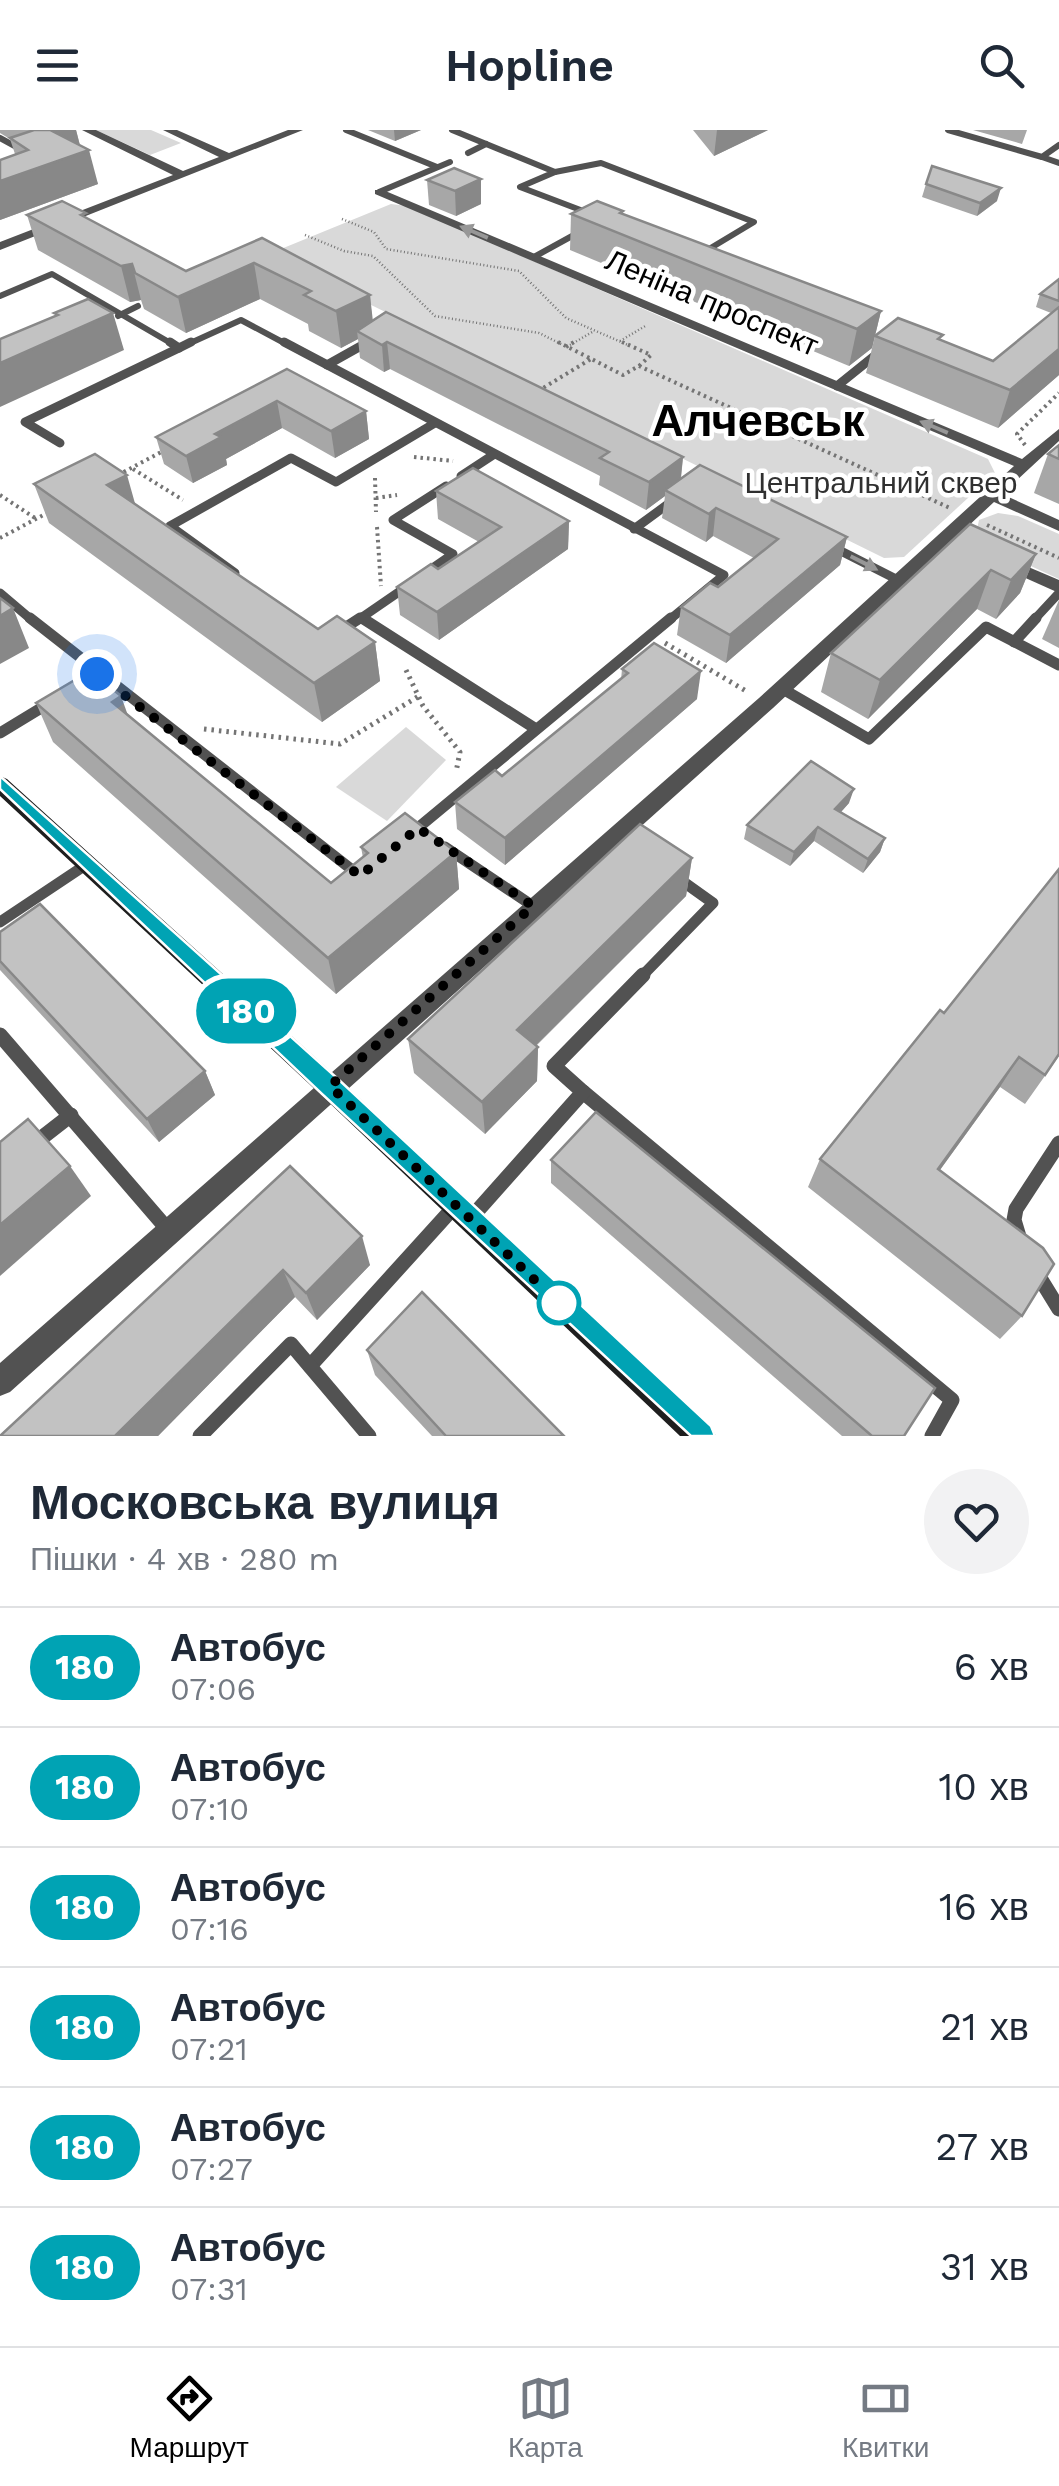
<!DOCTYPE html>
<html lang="uk">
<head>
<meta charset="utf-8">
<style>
	body { margin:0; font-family:"Work Sans",sans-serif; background:#f2f2f3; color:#1f2937; height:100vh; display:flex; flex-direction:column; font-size:38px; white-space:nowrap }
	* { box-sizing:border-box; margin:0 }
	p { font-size:32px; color:#747a83 }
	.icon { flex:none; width:55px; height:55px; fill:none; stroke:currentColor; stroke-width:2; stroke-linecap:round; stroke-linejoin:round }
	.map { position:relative; height:1306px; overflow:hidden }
	.details { display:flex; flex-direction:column; background:#fff; flex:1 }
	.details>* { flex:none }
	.badge { padding:0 20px; border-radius:32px; font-size:35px; line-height:65px }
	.you { position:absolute; width:50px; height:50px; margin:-25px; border:8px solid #fff; border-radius:50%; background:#1a73e8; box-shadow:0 0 0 15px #1a73e833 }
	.map>.badge { position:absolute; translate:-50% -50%; box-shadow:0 0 0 5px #fff }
	.round { display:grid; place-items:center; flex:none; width:105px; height:105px; border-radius:52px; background:#f2f2f3 }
	.summary { display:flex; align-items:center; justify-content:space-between; height:170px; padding:0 30px }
	h1 { font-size:48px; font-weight:600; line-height:75px }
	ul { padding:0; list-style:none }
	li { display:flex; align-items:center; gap:30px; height:120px; padding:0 30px; border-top:2px solid #e0e1e3 }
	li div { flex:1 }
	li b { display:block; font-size:38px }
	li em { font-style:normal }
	li .badge { min-width:110px; font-weight:700; text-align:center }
	header { display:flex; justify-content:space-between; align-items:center; height:130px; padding:0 30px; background:#fff; font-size:45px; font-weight:600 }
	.menu { display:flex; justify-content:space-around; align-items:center; height:140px; border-top:2px solid #e0e1e3; background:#fff; font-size:28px; color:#747a83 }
	.menu a { display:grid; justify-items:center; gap:5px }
	.menu .on { color:#000 }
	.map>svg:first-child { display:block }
	.green { fill:#d9d9d9 }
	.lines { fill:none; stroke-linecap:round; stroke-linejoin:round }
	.path-far2 { stroke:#747474; stroke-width:2.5; stroke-dasharray:1 2.5; stroke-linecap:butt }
	.path-far1 { stroke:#747474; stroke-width:4; stroke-dasharray:2.5 4; stroke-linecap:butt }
	.path { stroke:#747474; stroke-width:5; stroke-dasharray:2.5 5; stroke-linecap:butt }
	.lane-far3 { stroke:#525252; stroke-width:6 }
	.lane-far2 { stroke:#525252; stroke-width:9 }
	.lane-far1 { stroke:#525252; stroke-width:11 }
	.lane { stroke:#525252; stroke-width:15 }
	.street { fill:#525252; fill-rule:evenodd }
	.secondary { fill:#1f1f1f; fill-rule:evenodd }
	.wall { fill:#a7a7a7 }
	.shaded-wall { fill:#888 }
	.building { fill:#c2c2c2; stroke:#888; stroke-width:2.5 }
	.oneway { fill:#979797 }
	.line { fill:#00a3b4; stroke:#fff; stroke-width:2.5 }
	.walk { stroke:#000; stroke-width:10; stroke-dasharray:0 18 }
	.stop-dot { fill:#fff; stroke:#00a3b4; stroke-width:5 }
	.labels { text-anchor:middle; stroke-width:9; stroke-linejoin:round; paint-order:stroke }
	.far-street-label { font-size:30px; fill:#000; stroke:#fff }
	.far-park-label { font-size:30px; fill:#303030; stroke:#fff }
	.far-town-label { font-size:45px; font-weight:bold; fill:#000; stroke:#fff }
</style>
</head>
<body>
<header><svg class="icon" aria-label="menu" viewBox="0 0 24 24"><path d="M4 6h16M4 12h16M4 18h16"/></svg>Hopline<svg class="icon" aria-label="search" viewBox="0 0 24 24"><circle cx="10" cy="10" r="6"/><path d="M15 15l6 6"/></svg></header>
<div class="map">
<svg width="1059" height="1306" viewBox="0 0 1059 1306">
	<rect width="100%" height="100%" fill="#fff"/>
	<!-- green -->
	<g class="green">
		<polygon points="96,0 151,0 181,13 150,25"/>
		<polygon points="391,74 407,76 988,329 995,343 904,427 884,428 282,131 281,119"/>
		<polygon points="998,383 1018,386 1059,404 1059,449 987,416 976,404 979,390"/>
		<polygon points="406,597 446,630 387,691 336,657"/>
	</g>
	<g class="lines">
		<!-- path-far2 -->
		<g class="path-far2">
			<polyline points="342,89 374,102 386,119 519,141 566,188 628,215"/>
			<polyline points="305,105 344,121 373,126 435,186 539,203 563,215"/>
			<polyline points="620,211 647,195"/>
			<polyline points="570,215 594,201"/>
		</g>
		<!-- path-far1 -->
		<g class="path-far1">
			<polyline points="558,212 623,245 639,236 950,378"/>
			<polyline points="622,212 651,225 639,236"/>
			<polyline points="566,217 574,212"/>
			<polyline points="538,261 591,229"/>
			<polyline points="1025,315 1017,304 1059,263"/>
			<polyline points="414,327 453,331"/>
			<polyline points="133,339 183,370"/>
			<polyline points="118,345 165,320"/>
			<polyline points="375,348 376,382"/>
			<polyline points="0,365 35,388"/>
			<polyline points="376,368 397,365"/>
			<polyline points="987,395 1059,428"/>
			<polyline points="377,397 381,456"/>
			<polyline points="0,408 51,381"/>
		</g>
		<!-- path -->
		<g class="path">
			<polyline points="665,513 746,561"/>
			<polyline points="406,540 423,576 460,622 456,642"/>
			<polyline points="204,599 340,614 419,566"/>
		</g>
		<!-- lane-far3 -->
		<g class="lane-far3">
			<polyline points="346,0 437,37"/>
			<polyline points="452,0 555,42 520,57 591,84"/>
			<polyline points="948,0 1042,27 1059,15"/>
			<polyline points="0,8 22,20"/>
			<polyline points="468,23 486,14"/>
			<polyline points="1042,27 1059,33"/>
			<polyline points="555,42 601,33 754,92 699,125"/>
			<polyline points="379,62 450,32"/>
			<polyline points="534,127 583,100"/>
			<polyline points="0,166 52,144 174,215"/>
			<polyline points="118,186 138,176"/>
			<polyline points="186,215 241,190 288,215"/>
			<polyline points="363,215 372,210"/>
		</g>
		<!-- lane-far2 -->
		<g class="lane-far2">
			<polyline points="170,212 179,218 191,212"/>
			<polyline points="284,212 724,445 668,491"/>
			<polyline points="327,235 368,212"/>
			<polyline points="837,256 878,223"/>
			<polyline points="60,313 25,292 179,218"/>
			<polyline points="461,346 493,325"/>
			<polyline points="634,399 675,369"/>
			<polyline points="833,417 896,449"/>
			<polyline points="235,443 170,396 291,328 336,352 435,293"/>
			<polyline points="424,444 453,424 393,390 446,356"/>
			<polyline points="0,463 33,491"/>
			<polyline points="356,491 361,488"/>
			<polyline points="366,491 361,488 409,455"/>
			<polyline points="1033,491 1059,463"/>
		</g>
		<!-- lane-far1 -->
		<g class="lane-far1">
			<polyline points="30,488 360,746"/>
			<polyline points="362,488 536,599"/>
			<polyline points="340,501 360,488"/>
			<polyline points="1014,512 1036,488"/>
			<polyline points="781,558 869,609 986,497 1059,535"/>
			<polyline points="0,603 51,572"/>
			<polyline points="413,702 671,488"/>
			<polyline points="445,717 533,776"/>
			<polyline points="0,792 87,734"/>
			<polyline points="641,847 713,773 678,748"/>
		</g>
		<!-- lane -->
		<g class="lane">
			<polyline points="0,905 169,1101"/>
			<polyline points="583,962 952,1270 932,1306"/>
			<polyline points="35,1013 71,985"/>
			<polyline points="470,1089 583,962 554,936 643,845"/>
			<polyline points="1020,1110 1014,1090 1016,1079 1059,1013"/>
			<polyline points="1035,1140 1059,1179"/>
			<polyline points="310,1236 455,1076"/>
			<polyline points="200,1306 291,1214 369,1306"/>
		</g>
		<!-- street -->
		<g class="street">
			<polygon points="82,0 96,0 183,41 219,27 163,0 177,0 229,23 288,0 303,0 0,120 0,112 173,45"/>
			<polygon points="375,60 383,60 1022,329 1059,299 1059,311 1002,364 1059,390 1059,401 994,372 773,578 10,1262 0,1266 0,1233 759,568 1014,336 375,64"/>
			<polygon points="1007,428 1059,450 1059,463 1001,437 999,433"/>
		</g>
		<!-- secondary -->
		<polygon class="secondary" points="0,646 7,649 339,949 711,1296 716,1306 680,1306 321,965 0,666"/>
	</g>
	<!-- wall -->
	<g class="wall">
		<polygon points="0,0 76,0 80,15 98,54 0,90 0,30 15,24 10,9 0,3"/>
		<polygon points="368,0 421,0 395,11"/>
		<polygon points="693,0 768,0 714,26"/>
		<polygon points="973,0 1027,0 1022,14"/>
		<polygon points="454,38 481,74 456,86 429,75 427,50"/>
		<polygon points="926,54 997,71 977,86 922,67"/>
		<polygon points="571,84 623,84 881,181 872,218 849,236 570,120"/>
		<polygon points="27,85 87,89 186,141 262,108 370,165 372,191 683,327 681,349 847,407 840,435 726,533 677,505 681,477 718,457 754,428 713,406 706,412 662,388 665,366 646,380 599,355 600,346 390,239 384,242 360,228 358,209 341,218 309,201 308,194 260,169 186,203 144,179 141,170 130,172 38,120"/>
		<polygon points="1059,149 1059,245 998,298 866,243 875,206 942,211 993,231 1051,183 1036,177 1040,164"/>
		<polygon points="287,239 366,281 369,309 335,328 282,298 226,329 227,335 193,353 164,334 156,307"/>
		<polygon points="1059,315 1059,374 1034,363 1048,324"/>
		<polygon points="34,354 136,375 318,499 375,512 380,551 322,592 49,393"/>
		<polygon points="436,361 569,391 568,419 439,510 400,485 397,457 438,439 479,412 438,389"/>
		<polygon points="970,394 1036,424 1020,463 996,489 977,479 868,589 821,562 831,523"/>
		<polygon points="1059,470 1059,518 1042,509"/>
		<polygon points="622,539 697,569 505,735 457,699 455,672 502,646 621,550"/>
		<polygon points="36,573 128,585 331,753 363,728 361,717 456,722 459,759 336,864 53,612"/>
		<polygon points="849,673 841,682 885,708 880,722 863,743 814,711 790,736 744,709 747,695"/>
		<polygon points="692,728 686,766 536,916 538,917 537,951 485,1004 414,943 408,909"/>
		<polygon points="0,802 205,941 215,965 159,1012 0,840"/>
		<polygon points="944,883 1059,926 1025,974 1000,957 940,1040 1022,1186 1000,1209 808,1057 820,1029"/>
		<polygon points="551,1030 904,1306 842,1306 551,1053"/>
		<polygon points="290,1036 370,1135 317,1190 295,1167 158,1306 0,1306"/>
		<polygon points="367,1220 564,1306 432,1306 375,1245"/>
	</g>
	<!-- shaded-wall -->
	<g class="shaded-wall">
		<polygon points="44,0 76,0 81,20"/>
		<polygon points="394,0 421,0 395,11"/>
		<polygon points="717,0 768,0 714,26"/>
		<polygon points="89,20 98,54 0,90 0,51"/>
		<polygon points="481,49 481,74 456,86 455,61"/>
		<polygon points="1001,58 997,71 977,86 980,73"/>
		<polygon points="254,133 260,169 186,203 178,167"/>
		<polygon points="132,134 141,170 130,172 121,136"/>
		<polygon points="370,165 374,201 357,201 358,209 341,218 336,181"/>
		<polygon points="881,181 872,218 849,236 857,199"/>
		<polygon points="113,183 124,220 0,277 0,233"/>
		<polygon points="387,212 390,239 384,242 382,215"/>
		<polygon points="1059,219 1059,245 998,298 1010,260"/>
		<polygon points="277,271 282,298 226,329 227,335 193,353 186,326 215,304"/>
		<polygon points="366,281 369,309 335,328 331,301"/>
		<polygon points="683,327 680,354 665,360 665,366 646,380 649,352"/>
		<polygon points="127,345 138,384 107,355"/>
		<polygon points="716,378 713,406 706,412 709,384"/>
		<polygon points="569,391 568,419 439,510 437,482"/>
		<polygon points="847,407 840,435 726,533 730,505"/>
		<polygon points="1036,424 1020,463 996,489 1011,450"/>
		<polygon points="991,440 977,479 868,589 880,550"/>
		<polygon points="13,478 29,518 0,534 0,486"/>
		<polygon points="375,512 380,551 322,592 314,553"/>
		<polygon points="701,541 697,569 505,735 505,708"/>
		<polygon points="121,566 135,605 112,572"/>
		<polygon points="854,659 849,673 831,693 835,679"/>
		<polygon points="818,697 814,711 790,736 794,722"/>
		<polygon points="885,708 880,722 863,743 868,729"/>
		<polygon points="456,722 459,759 336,864 328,828"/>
		<polygon points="692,728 686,766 517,934 517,900"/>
		<polygon points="538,917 537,951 485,1004 482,972"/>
		<polygon points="1019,927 1000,957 921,1066 938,1039"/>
		<polygon points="205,941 215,965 159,1012 147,989"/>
		<polygon points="70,1036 91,1066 0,1146 0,1095"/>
		<polygon points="362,1106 370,1135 317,1190 306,1163"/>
		<polygon points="283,1140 295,1167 158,1306 115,1306"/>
	</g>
	<!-- building -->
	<g class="building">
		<polygon points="34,0 50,0 89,20 0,51 0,30 28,20 10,8"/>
		<polygon points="932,36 1001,58 980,73 926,54"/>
		<polygon points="454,38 481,49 455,61 427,50"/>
		<polygon points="62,71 86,83 81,85 186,141 262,108 370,165 336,181 304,165 311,161 254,133 178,167 135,143 132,134 121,136 27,85"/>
		<polygon points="597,71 623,81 620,83 881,181 857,199 571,84"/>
		<polygon points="1059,149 1059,171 1040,164"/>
		<polygon points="88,169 113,183 0,233 0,209 58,185 54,183"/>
		<polygon points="1059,177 1059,219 1010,260 875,206 898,188 943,205 938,209 993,231"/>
		<polygon points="386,182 683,327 649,352 600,328 609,322 387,212 382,215 357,201"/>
		<polygon points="287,239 366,281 331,301 277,271 215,304 221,307 186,326 156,307"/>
		<polygon points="1059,315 1059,329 1048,324"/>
		<polygon points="95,324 127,345 107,355 318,499 337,486 375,512 314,553 34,354"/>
		<polygon points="700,335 847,407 730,505 681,477 710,453 718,457 778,409 716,378 709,384 665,360"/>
		<polygon points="473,338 569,391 437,482 397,457 431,434 438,439 501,397 436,361"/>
		<polygon points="970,394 1036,424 1011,450 991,440 880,550 831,523"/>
		<polygon points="0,468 13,478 0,486"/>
		<polygon points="654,513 701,541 505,708 455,672 495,640 502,646 628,543 622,539"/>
		<polygon points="90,541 121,566 112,572 331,753 368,723 361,717 405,683 456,722 328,828 36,573"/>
		<polygon points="811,631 854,659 835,679 885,708 868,729 818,697 794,722 747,695"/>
		<polygon points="640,694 692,728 517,900 538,917 482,972 408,909"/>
		<polygon points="1059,739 1059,924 1045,945 1019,927 938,1039 1043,1118 1054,1134 1022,1186 820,1029 940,880 944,883"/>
		<polygon points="40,774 205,941 147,989 0,831 0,802"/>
		<polygon points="596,982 935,1258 904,1306 872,1306 551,1030"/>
		<polygon points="28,989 70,1036 0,1095 0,1012"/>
		<polygon points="290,1036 362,1106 306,1163 283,1140 115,1306 0,1306"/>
		<polygon points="422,1162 564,1306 446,1306 367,1220"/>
	</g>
	<!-- one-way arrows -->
	<defs><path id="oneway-solid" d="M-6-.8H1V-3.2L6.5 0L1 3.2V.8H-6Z" transform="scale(2.5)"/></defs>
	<g class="oneway">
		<use href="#oneway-solid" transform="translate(474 102) rotate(-157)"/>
		<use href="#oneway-solid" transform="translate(934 297) rotate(-157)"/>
		<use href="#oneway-solid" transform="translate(864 433) rotate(27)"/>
	</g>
	<!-- line -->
	<polygon class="line" points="0,646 338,949 711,1296 715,1306 691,1306 322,964 0,659"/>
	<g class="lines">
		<!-- walk -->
		<polyline class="walk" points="97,544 360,746 418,698 533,776 330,956 559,1173"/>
	</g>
	<!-- markers -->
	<circle class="stop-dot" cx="559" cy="1173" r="20"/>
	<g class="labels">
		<!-- far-street labels -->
		<g class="far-street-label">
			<text transform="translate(712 173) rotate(23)" y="10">Леніна проспект</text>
		</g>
		<!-- far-park labels -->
		<g class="far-park-label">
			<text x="881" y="363">Центральний сквер</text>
		</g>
		<!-- far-town labels -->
		<g class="far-town-label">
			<text x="758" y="306">Алчевськ</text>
		</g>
	</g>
</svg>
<div class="you" style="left:97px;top:544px"></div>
<b class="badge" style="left:246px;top:881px;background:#00a3b4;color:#fff">180</b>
</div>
<section class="details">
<div class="summary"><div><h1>Московська вулиця</h1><p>Пішки · 4 хв · 280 m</p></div><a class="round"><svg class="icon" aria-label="heart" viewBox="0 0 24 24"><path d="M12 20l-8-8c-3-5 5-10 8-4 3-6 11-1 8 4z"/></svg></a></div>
<ul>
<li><span class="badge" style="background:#00a3b4;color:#fff">180</span><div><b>Автобус</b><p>07:06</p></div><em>6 хв</em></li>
<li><span class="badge" style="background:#00a3b4;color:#fff">180</span><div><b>Автобус</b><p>07:10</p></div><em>10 хв</em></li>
<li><span class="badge" style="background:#00a3b4;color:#fff">180</span><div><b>Автобус</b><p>07:16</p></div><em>16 хв</em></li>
<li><span class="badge" style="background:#00a3b4;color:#fff">180</span><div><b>Автобус</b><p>07:21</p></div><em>21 хв</em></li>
<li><span class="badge" style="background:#00a3b4;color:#fff">180</span><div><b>Автобус</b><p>07:27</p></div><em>27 хв</em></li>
<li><span class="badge" style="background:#00a3b4;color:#fff">180</span><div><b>Автобус</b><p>07:31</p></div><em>31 хв</em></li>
</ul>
</section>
<nav class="menu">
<a class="on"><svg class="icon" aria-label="directions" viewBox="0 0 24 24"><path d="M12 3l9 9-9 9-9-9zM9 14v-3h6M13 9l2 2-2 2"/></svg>Маршрут</a>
<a><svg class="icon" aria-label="map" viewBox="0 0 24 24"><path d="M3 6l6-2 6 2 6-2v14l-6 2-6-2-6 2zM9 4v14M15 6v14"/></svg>Карта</a>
<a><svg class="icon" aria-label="tickets" viewBox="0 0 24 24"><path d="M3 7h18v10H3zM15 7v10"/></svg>Квитки</a>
</nav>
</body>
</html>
